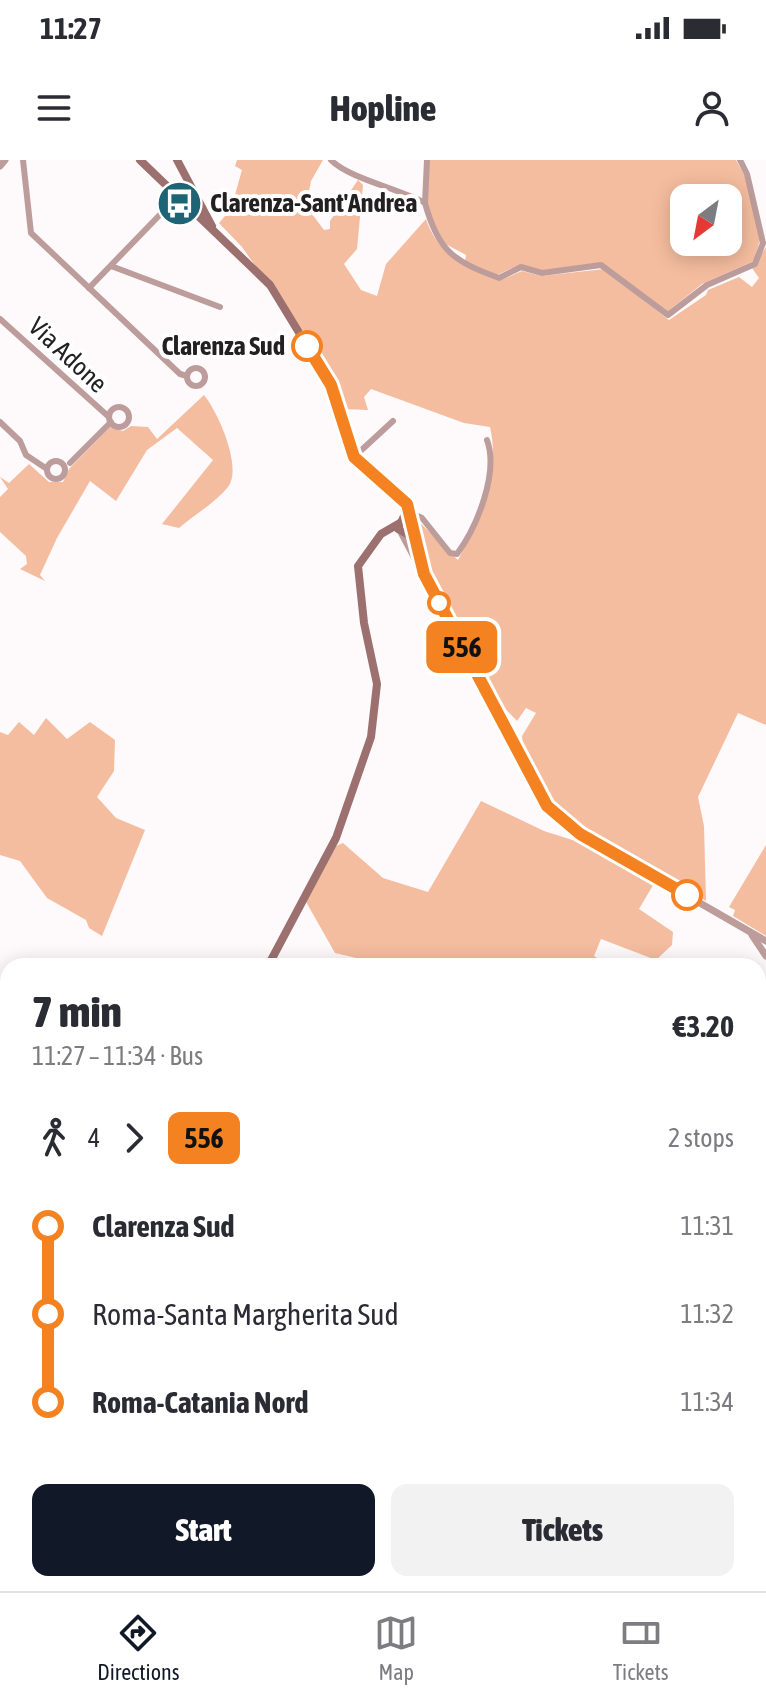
<!DOCTYPE html>
<html lang="en">
<head>
<meta charset="utf-8">
<style>
	body { margin:0; font-family:"Asap Condensed",sans-serif; background:#f2f2f3; color:#2b2b33; height:100vh; display:flex; flex-direction:column; font-size:30px; white-space:nowrap }
	* { box-sizing:border-box; margin:0 }
	p { font-size:26px; color:#7c7c81 }
	.icon { flex:none; width:44px; height:44px; fill:none; stroke:currentColor; stroke-width:2; stroke-linecap:round; stroke-linejoin:round }
	.map { position:relative; flex:1; overflow:hidden }
	.panel { position:absolute; left:0px; top:798px; width:766px; height:634px; display:flex; flex-direction:column; background:#fff; border-radius:24px 24px 0 0; box-shadow:0 4px 20px #0003 }
	.panel>* { flex:none }
	.badge { padding:0 16px; border-radius:12px; font-size:28px; line-height:52px }
	.needle { width:52px; rotate:212deg }
	.buttons { position:absolute; left:670px; top:24px; display:grid; gap:16px }
	.buttons a { display:grid; place-items:center; width:72px; height:72px; border-radius:16px; background:#fff; box-shadow:0 4px 20px #0003; font-size:40px }
	.map>.badge { position:absolute; translate:-50% -50%; box-shadow:0 0 0 4px #fff }
	.legs { display:flex; align-items:center; gap:12px; height:88px; padding:0 32px; font-size:26px }
	.legs p { margin-inline-start:auto }
	.summary { display:flex; align-items:center; justify-content:space-between; height:136px; padding:0 32px }
	h1 { font-size:44px; font-weight:800; line-height:60px }
	.primary-button { display:flex; gap:16px; margin-top:auto; padding:16px 32px }
	.primary-button a { flex:1; height:92px; border-radius:16px; background:#111827; color:#fff; font-size:32px; font-weight:800; line-height:92px; text-align:center }
	.primary-button a+a { background:#f2f2f3; color:#2b2b33 }
	ul { padding:0 32px; list-style:none }
	li { display:flex; align-items:center; gap:28px; height:88px; font-size:30px }
	li i { display:grid; place-items:center; width:12px; height:100%; margin:0 10px; background:currentColor }
	li i::after { content:''; width:20px; height:20px; margin:-10px; border:6px solid; border-radius:50%; background:#fff }
	li p { margin-inline-start:auto }
	li:first-child i { background:linear-gradient(#0000 50%,currentColor 0) }
	li:last-child i { background:linear-gradient(currentColor 50%,#0000 0) }
	.status { display:flex; justify-content:space-between; align-items:center; height:56px; padding:0 40px; background:#fff; direction:ltr }
	.status svg { height:22px; fill:currentColor }
	header { display:flex; justify-content:space-between; align-items:center; height:104px; padding:0 32px; background:#fff; font-size:36px; font-weight:800 }
	.tab-bar { display:flex; justify-content:space-around; align-items:center; height:112px; border-top:2px solid #e1e1e2; background:#fff; font-size:22px; color:#7c7c81 }
	.tab-bar a { display:grid; justify-items:center; gap:4px }
	.tab-bar .current { color:#111827 }
	.map>svg:first-child { display:block }
	.green { fill:#f5bd9f; fill-rule:evenodd }
	.lines { fill:none; stroke-linecap:round; stroke-linejoin:round }
	.minor { stroke:#bd9d9c; stroke-width:6 }
	.tertiary { stroke:#bd9d9c; stroke-width:7 }
	.secondary { stroke:#9c706e; stroke-width:8 }
	.line-1-casing { stroke:#fff; stroke-width:18 }
	.line-1 { stroke:#f58220; stroke-width:12 }
	.stop-1-dot { fill:#fff; stroke:#f58220; stroke-width:4 }
	.labels { text-anchor:middle; stroke-width:8; stroke-linejoin:round; paint-order:stroke }
	.poi-label { font-size:26px; font-weight:bold; fill:#222021; stroke:#fff; text-anchor:start }
	.stop-label { font-size:26px; font-weight:bold; fill:#222021; stroke:#fff; text-anchor:end }
	.street-label { font-size:26px; fill:#222021; stroke:#fff }
</style>
</head>
<body>
<div class="status"><b>11:27</b><svg viewBox="0 0 49 12"><path d="M0 12V9h3v3zM5 12V6h3v6zM10 12V3h3v9zM15 12V0h3v12zM26 1h20v11H26zM47 4h2v5h-2z"/></svg></div>
<header><svg class="icon" aria-label="menu" viewBox="0 0 24 24"><path d="M4 6h16M4 12h16M4 18h16"/></svg>Hopline<svg class="icon" aria-label="person" viewBox="0 0 24 24"><circle cx="12" cy="8" r="4"/><path d="M4 21q1-7 8-7t8 7"/></svg></header>
<div class="map">
<svg width="766" height="1431" viewBox="0 0 766 1431">
	<rect width="100%" height="100%" fill="#fef9fb"/>
	<!-- green -->
	<g class="green">
		<path d="M237 0H323L311 21 306 46 324 70 330 69V61L358 20 363 25 357 89 344 104 361 130 377 136 386 104 426 59C438 95 466 108 499 121L522 111 541 116 604 109 669 160 706 135 708 130 739 117 752 127 759 118 752 108 766 87V565L738 553 698 637 704 666 706 741 575 666 557 650 539 624 523 586 522 576 536 553 526 548 517 561 494 537 426 407 413 356 458 400C479 359 501 314 490 267L464 263 371 229 364 237 368 250 343 249 337 229 313 190 316 188 304 175 305 170H301L242 87 219 63 231 49 242 10 235 6Z"/>
		<path d="M428 0H736L745 16 760 80 754 101 702 124 667 152 608 107 542 111 519 105 497 115 465 102 466 95 440 81 428 45ZM684 38H728V82H684Z"/>
		<path d="M204 235C218 252 243 308 228 327 215 343 194 355 179 368L162 364 213 300 177 268 147 290 116 341 90 321 57 378 40 415 45 421 20 409 27 404 26 396 0 372V337L8 329 0 317 9 323 29 304 49 322H63L69 309 110 267 123 271 131 266 148 267 157 279Z"/>
		<polygon points="46,558 67,579 90,562 115,580 114,611 97,637 116,658 145,670 102,776 89,768 86,760 47,738 20,701 0,695 0,572 8,575 19,562 34,575"/>
		<polygon points="481,641 544,671 588,685 655,722 639,749 673,772 672,785 656,800 601,779 594,796 609,806 390,806 335,793 305,740 336,686 343,683 383,718 428,732"/>
		<polygon points="766,685 766,776 733,756 735,750 729,747"/>
		<polygon points="766,988 766,1076 758,1078 758,991"/>
		<polygon points="766,1423 766,1431 581,1431 583,1424 591,1427 594,1424"/>
		<polygon points="12,1424 186,1424 188,1431 7,1431"/>
		<polygon points="390,1424 502,1424 510,1431 406,1431"/>
	</g>
	<g class="lines">
		<!-- minor -->
		<g class="minor">
			<polyline points="23,0 31,73 180,214 187,216"/>
			<path d="M331 0C348 18 400 29 425 43 438 91 453 101 499 118L521 107 542 113 601 105 668 155 707 125 755 104 763 83"/>
			<polyline points="740,0 747,14 763,83"/>
			<polyline points="425,43 427,0"/>
			<polyline points="111,106 220,147"/>
			<polyline points="89,128 178,36"/>
			<polyline points="0,159 109,257"/>
			<circle cx="196" cy="217" r="9"/>
			<circle cx="119" cy="257" r="10"/>
			<polyline points="0,262 20,281 26,295 47,309"/>
			<polyline points="354,297 393,261"/>
			<circle cx="56" cy="310" r="9"/>
			<polyline points="70,303 111,262"/>
			<path d="M411 353 422 358 450 393 457 394C477 367 499 313 487 280"/>
			<polyline points="0,1246 8,1253"/>
			<polyline points="758,1293 766,1297"/>
		</g>
		<!-- tertiary -->
		<g class="tertiary">
			<polyline points="0,6 5,0"/>
			<polyline points="412,367 420,400"/>
			<polyline points="402,374 547,646 580,674 766,781"/>
			<polyline points="752,775 766,796"/>
			<polyline points="758,1255 766,1251"/>
			<polyline points="577,1431 578,1424"/>
		</g>
		<!-- secondary -->
		<g class="secondary">
			<polyline points="140,0 270,125 331,225 354,297 405,340 407,344 412,367 407,374 398,369 406,352 400,337"/>
			<polyline points="177,0 212,66"/>
			<polyline points="268,806 336,678 371,577 377,524 364,463 358,406 381,374 400,363"/>
			<polyline points="0,1308 8,1300"/>
		</g>
	</g>
	<g class="lines">
		<defs>
			<polyline id="line-1" points="307,186 331,225 354,297 407,344 424,414 547,646 580,674 687,735"/>
		</defs>
		<!-- line-1 casing -->
		<use href="#line-1" class="line-1-casing"/>
		<!-- line-1 -->
		<use href="#line-1" class="line-1"/>
	</g>
	<!-- icons -->
	<defs>
		<symbol id="bus-disc" viewBox="-11 -11 22 22"><circle r="9.5" fill="#1e6474" stroke="#fff"/><path d="M-5-6H5V4H4V6H2V4H-2V6H-4V4H-5ZM-3.5-4V0h7V-4ZM-3.5 1.2v1.5H-2V1.2ZM2 1.2v1.5H3.5V1.2Z" fill="#fff"/></symbol>
	</defs>
	<g fill-rule="evenodd">
		<use href="#bus-disc" x="154" y="18" width="51" height="51"/>
	</g>
	<!-- markers -->
	<g class="stop-1-dot">
		<circle cx="307" cy="186" r="14"/>
		<circle cx="439" cy="443" r="10"/>
		<circle cx="687" cy="735" r="14"/>
	</g>
	<g class="labels">
		<!-- poi labels -->
		<g class="poi-label">
			<text x="210" y="52">Clarenza-Sant'Andrea</text>
		</g>
		<!-- stop labels -->
		<g class="stop-label">
			<text x="285" y="195">Clarenza Sud</text>
		</g>
		<!-- street labels -->
		<g class="street-label">
			<text transform="translate(68 195) rotate(43)" y="9">Via Adone</text>
		</g>
	</g>
</svg>
<div class="buttons">
<a><svg class="needle" viewBox="-14 -14 28 28"><path d="M0-13l5 13h-10z" fill="#e53935"/><path d="M0 13l5-13h-10z" fill="#7c7c81"/></svg></a>
</div>
<b class="badge" style="left:462px;top:487px;background:#f58220;color:#111">556</b>
<section class="panel">
<div class="summary"><div><h1>7 min</h1><p>11:27 – 11:34 · Bus</p></div><b>€3.20</b></div>
<div class="legs"><svg class="icon" aria-label="walk" viewBox="0 0 24 24"><circle cx="13" cy="4" r="2"/><path d="M13 8l-2 6 4 7M11 14l-3 7M7 12l3-4h3l4 4"/></svg>4<svg class="icon" aria-label="forward" viewBox="0 0 24 24"><path d="M9 5l7 7-7 7"/></svg><b class="badge" style="background:#f58220;color:#111">556</b><p>2 stops</p></div>
<ul>
<li><i style="color:#f58220"></i><b>Clarenza Sud</b><p>11:31</p></li>
<li><i style="color:#f58220"></i><span>Roma-Santa Margherita Sud</span><p>11:32</p></li>
<li><i style="color:#f58220"></i><b>Roma-Catania Nord</b><p>11:34</p></li>
</ul>
<div class="primary-button"><a>Start</a><a>Tickets</a></div>
</section>
</div>
<nav class="tab-bar">
<a class="current"><svg class="icon" aria-label="directions" viewBox="0 0 24 24"><path d="M12 3l9 9-9 9-9-9zM9 14v-3h6M13 9l2 2-2 2"/></svg>Directions</a>
<a><svg class="icon" aria-label="map" viewBox="0 0 24 24"><path d="M3 6l6-2 6 2 6-2v14l-6 2-6-2-6 2zM9 4v14M15 6v14"/></svg>Map</a>
<a><svg class="icon" aria-label="tickets" viewBox="0 0 24 24"><path d="M3 7h18v10H3zM15 7v10"/></svg>Tickets</a>
</nav>
</body>
</html>
